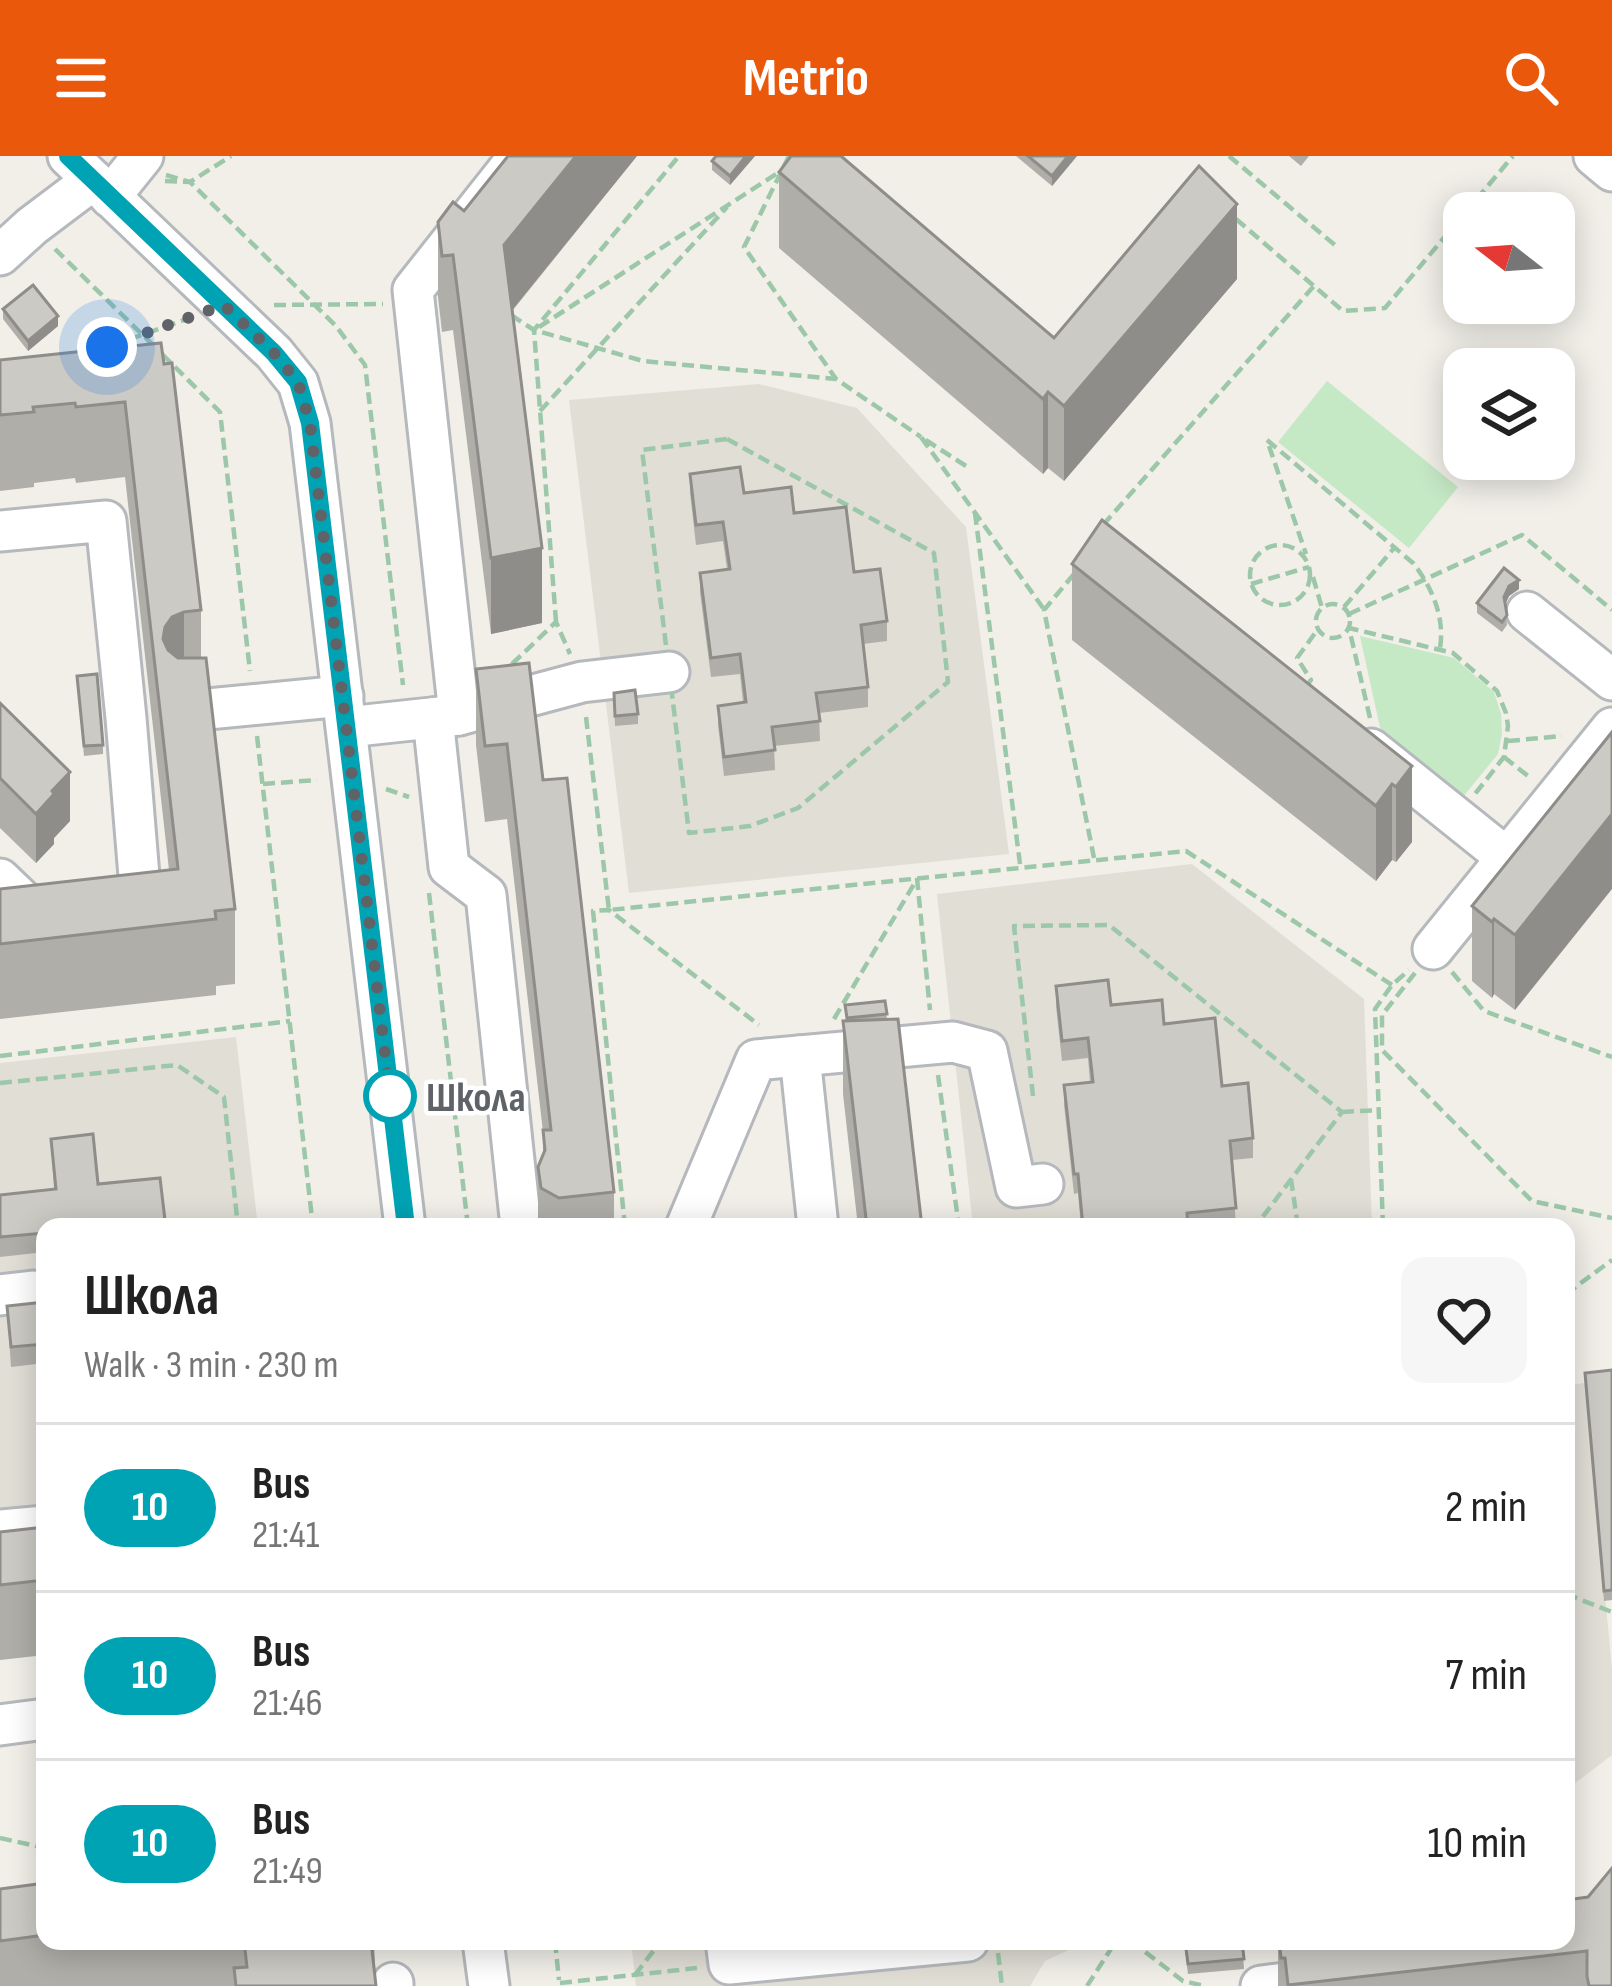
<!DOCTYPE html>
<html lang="en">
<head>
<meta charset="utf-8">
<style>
	body { margin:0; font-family:"Sofia Sans Condensed",sans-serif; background:#f6f6f6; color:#222; height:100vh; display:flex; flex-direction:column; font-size:45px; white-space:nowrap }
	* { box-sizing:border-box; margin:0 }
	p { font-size:39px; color:#767676 }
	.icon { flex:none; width:66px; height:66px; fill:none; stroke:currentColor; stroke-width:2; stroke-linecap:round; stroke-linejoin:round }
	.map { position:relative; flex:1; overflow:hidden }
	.details { position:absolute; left:36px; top:1062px; width:1539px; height:732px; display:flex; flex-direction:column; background:#fff; border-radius:24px; box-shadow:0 6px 30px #0003 }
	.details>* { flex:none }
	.badge { padding:0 24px; border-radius:39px; font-size:42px; line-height:78px }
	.needle { width:78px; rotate:287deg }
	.tools { position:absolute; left:1443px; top:36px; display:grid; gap:24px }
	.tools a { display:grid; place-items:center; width:132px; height:132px; border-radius:24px; background:#fff; box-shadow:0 6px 30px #0003; font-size:60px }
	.you { position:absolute; width:60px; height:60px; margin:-30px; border:9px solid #fff; border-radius:50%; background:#1a73e8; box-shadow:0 0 0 18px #1a73e833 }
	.map>.badge { position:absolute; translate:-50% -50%; box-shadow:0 0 0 6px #fff }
	.round { display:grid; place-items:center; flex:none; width:126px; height:126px; border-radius:24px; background:#f6f6f6 }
	.headline { display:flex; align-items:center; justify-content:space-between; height:204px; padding:0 48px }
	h1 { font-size:57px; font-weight:700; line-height:90px }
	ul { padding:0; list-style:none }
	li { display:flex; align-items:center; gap:36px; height:168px; padding:0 48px; border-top:3px solid #e0e0e0 }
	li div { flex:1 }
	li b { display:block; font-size:45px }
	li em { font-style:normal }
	li .badge { min-width:132px; font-weight:700; text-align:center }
	header { display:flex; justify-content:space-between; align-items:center; height:156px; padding:0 48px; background:#ea580c; color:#fff; font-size:54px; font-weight:700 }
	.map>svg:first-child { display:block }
	.education { fill:#e1ded6 }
	.green { fill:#c5e8c5 }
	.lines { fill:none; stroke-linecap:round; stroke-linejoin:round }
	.minor-casing { stroke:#b5b8bc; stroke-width:45 }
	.path { stroke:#9cc7a9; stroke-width:4.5; stroke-dasharray:12 6; stroke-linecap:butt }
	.minor { stroke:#fff; stroke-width:39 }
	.wall { fill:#afaea9 }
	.shaded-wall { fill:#8f8d8a }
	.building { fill:#cccac5; stroke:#8f8d8a; stroke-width:3 }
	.line-casing { stroke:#fff; stroke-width:27 }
	.line { stroke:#00a3b4; stroke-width:18 }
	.walk { stroke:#5f6368; stroke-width:12; stroke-dasharray:0 21.6 }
	.stop-dot { fill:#fff; stroke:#00a3b4; stroke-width:6 }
	.labels { text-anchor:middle; stroke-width:9; stroke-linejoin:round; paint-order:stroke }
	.stop-label { font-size:42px; font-weight:bold; fill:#5f6368; stroke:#fff; text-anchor:start }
</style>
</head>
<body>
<header><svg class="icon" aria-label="menu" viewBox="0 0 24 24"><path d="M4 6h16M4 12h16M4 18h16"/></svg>Metrio<svg class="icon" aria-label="search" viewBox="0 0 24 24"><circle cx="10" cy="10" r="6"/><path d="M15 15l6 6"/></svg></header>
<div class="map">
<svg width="1612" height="1830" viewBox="0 0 1612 1830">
	<rect width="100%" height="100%" fill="#f1efe8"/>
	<!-- education -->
	<g class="education">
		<polygon points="759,228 857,252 966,371 1009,698 629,737 569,244"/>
		<polygon points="1192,708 1364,843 1372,1071 973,1071 937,738"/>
		<polygon points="236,881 258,1071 45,1071 45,1353 0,1357 0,907"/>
		<polygon points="1585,1227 1612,1513 1612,1599 1566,1634 1566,1229"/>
		<polygon points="631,1785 1088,1785 1045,1805 1030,1830 636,1830"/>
	</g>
	<!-- green -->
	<g class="green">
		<polygon points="1327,225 1458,331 1409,392 1278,286"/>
		<polygon points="1360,480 1454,502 1494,536 1501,558 1502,577 1498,598 1453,653 1386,599"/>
	</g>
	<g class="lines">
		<defs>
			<g id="minor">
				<polyline points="68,0 274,197 298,227 310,267 405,1071"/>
				<polyline points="1594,0 1612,15"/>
				<polyline points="110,41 143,0"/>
				<polyline points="0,99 32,70 93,24"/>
				<polyline points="0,375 106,365 126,562 143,769"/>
				<polyline points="1527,456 1612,524"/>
				<polyline points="187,555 343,540"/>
				<polyline points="459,559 413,134 519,0"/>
				<polyline points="433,562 449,711 486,739 521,1071"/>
				<polyline points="347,571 459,559 582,526 669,516"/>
				<polyline points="1371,593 1507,702"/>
				<polyline points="0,723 48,769"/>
				<polyline points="1433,793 1612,572"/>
				<polyline points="800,900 818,1071"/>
				<polyline points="686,1071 756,904 953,886 987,895 1016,1031 1043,1028"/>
				<polyline points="0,1139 33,1135"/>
				<polyline points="0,1374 45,1370"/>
				<polyline points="0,1569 45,1563"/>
				<polyline points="483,1785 489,1830"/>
				<polyline points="726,1785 729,1808 968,1785"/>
				<polyline points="393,1827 393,1830"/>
				<polyline points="1261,1830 1327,1822"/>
			</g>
		</defs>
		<!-- minor casing -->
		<use href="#minor" class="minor-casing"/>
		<!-- path -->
		<g class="path">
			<polyline points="789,0 744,91 836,223"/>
			<polyline points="1229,0 1336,90"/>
			<polyline points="166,19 190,26 336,170 365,209 403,529"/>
			<polyline points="165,25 190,26 231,0"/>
			<polyline points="1465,57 1513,0"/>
			<polyline points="1236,63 1343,155 1385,152 1464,58"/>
			<polyline points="55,93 154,190"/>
			<polyline points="274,149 383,148"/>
			<polyline points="511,159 534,174 643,205 836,223 921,281"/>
			<polyline points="539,171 781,15"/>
			<polyline points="96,195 187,163"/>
			<polyline points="162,198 220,256 250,515"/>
			<polyline points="540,255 727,51"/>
			<polygon points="727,283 934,397 948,526 798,652 750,670 689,677 642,294"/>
			<path d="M1267 284 1413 407C1432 431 1445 461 1440 492"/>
			<polyline points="1269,290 1306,398"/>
			<polyline points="966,310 921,281 1043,452"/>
			<polyline points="975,357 1020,708"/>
			<polyline points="1103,369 1314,130"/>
			<circle cx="1280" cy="419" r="30"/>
			<polyline points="1074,418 1044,454 1094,702"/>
			<polyline points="1313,421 1322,452"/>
			<polyline points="1251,428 1309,411"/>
			<circle cx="1333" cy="465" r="17"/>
			<polyline points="1344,451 1395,391"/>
			<polyline points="1349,458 1522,379 1612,454"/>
			<polyline points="556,466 534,174 679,0"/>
			<polyline points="512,508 556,466 570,498"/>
			<polyline points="1305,532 1311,524 1297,502 1318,473"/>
			<polyline points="586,561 609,754 1186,695 1392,829"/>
			<polyline points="1370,562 1349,472 1453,497 1497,535 1506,557 1508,570 1504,601 1475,638"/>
			<polyline points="257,580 313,1071"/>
			<polyline points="1508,585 1562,580"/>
			<polyline points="1504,601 1528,620"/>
			<polyline points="263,628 317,624"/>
			<polyline points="386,633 409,641"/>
			<polyline points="917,722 930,854"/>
			<polyline points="429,737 468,1071"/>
			<polyline points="1452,816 1484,855 1612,901"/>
			<polyline points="1415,817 1382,859 1382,894 1532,1045 1612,1062"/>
			<polyline points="834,863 917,723"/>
			<polyline points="0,900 290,865"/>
			<polyline points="938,919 959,1071"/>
			<polyline points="0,927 177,909 224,941 238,1071"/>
			<polyline points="1033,940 1014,770 1109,769 1342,956 1255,1071"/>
			<polyline points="1342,956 1379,954"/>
			<polyline points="1291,1023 1298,1071"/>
			<polyline points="625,1071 593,755 609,754 759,869"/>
			<polyline points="1383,1071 1375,853 1392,829 1409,814"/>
			<polyline points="1566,1138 1612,1104"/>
			<polyline points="1566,1438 1612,1456"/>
			<polyline points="0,1682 45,1692"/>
			<polyline points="555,1785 559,1824"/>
			<polyline points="1131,1785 1183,1825 1205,1830"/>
			<polyline points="998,1797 1002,1830"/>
			<polyline points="635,1819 661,1785"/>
			<polyline points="560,1827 697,1812"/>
			<polyline points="1087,1830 1116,1785"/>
		</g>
		<!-- minor -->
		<use href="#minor" class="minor"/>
	</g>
	<!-- wall -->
	<g class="wall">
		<polygon points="637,0 513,154 542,467 491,478 453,174 442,176 438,141 438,66 464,55"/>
		<polygon points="755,0 730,29 712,14 712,5"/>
		<polygon points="1016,0 1077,0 1052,30"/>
		<polygon points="1289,0 1309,0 1301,10"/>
		<polygon points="779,16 1054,182 1237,123 1064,325 1048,312 1043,318 779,92"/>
		<polygon points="3,153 58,170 28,195 3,163"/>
		<polygon points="161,187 201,454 201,502 235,753 235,828 216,830 216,839 0,863 0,733 169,714 125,321 76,327 75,322 34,327 34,331 0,335 0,204"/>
		<polygon points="690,318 794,357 854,416 887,465 887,485 863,488 868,531 868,551 819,557 820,585 774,590 775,614 724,620 718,569 718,550 743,547 740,518 711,521 700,436 700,417 727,413 723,385 696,389 690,337"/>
		<polygon points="1072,408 1412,610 1412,686 1396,706 1392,704 1376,725 1072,484"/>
		<polygon points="1519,433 1509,440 1505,448 1507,469 1502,476 1477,457 1477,447"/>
		<polygon points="476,513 543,624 614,1036 614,1071 538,1071 538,1011 543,999 543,976 507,663 485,666 476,589"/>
		<polygon points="77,520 103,589 103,598 84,600"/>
		<polygon points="614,537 638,558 638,568 615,570"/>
		<polygon points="0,547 70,665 54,682 54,688 36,707 0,672"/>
		<polygon points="1612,576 1515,854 1494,838 1492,842 1472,825 1472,750"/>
		<polygon points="1056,830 1164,868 1222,930 1253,982 1253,1002 1232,1004 1236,1071 1081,1071 1078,1037 1074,1038 1064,949 1064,929 1090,926 1088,902 1062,905 1056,850"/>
		<polygon points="885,845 887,863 922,1071 858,1071 843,938 843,865 846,865 845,849"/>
		<polygon points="51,983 98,1028 165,1064 165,1071 45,1071 45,1096 0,1101 0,1039 54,1033"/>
		<polygon points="45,1146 45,1207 11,1211 7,1150"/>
		<polygon points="1612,1214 1612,1444 1604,1445 1585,1227"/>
		<polygon points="45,1371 45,1499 0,1504 0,1376"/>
		<polygon points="45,1727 45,1785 374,1785 376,1830 0,1830 0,1733"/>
		<polygon points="1588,1741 1612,1830 1278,1830 1278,1785 1566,1785"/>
		<polygon points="1184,1785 1242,1785 1244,1813 1188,1818"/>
	</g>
	<!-- shaded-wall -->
	<g class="shaded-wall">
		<polygon points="576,0 637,0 504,164 504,89"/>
		<polygon points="746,0 755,0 730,29 730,20"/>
		<polygon points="1068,0 1077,0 1052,30 1052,20"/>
		<polygon points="1237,48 1237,123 1064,325 1064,250"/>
		<polygon points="58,160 58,170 28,195 28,185"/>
		<polygon points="1048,236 1048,312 1043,318 1043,243"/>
		<polygon points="542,392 542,467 491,478 491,402"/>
		<polygon points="1519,424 1519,433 1509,440 1504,451 1504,441 1509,430"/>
		<polygon points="184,456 184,531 163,483 165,471 172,461"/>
		<polygon points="1412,610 1412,686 1396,706 1396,631"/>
		<polygon points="70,616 70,665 54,682 54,688 36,707 36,658 52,635"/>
		<polygon points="1392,628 1392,704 1376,725 1376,650"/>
		<polygon points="1612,658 1612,733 1515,854 1515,779"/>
		<polygon points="1494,763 1494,838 1492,842 1492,766"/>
	</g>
	<!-- building -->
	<g class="building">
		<polygon points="508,0 576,0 504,89 542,392 491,402 453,99 442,100 438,66 453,46 464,55"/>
		<polygon points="716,0 746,0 730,20 712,5"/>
		<polygon points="791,0 841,0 1054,182 1199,10 1237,48 1064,250 1048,236 1043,243 779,16"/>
		<polygon points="1028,0 1068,0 1052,20"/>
		<polygon points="33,129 58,160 28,185 3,153"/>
		<polygon points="161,187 164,208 172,207 201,454 184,456 172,461 165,471 163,483 168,494 178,502 206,502 235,753 215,755 216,763 0,788 0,733 178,713 125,246 76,251 75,247 33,251 34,256 0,259 0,204"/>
		<polygon points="740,311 744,337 791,331 794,357 846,351 854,416 880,413 887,465 861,469 868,531 816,537 820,565 772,571 775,594 724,601 718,550 746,546 740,498 711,502 700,417 730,413 723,366 696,369 690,318"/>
		<polygon points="1102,364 1412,610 1396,631 1392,628 1376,650 1072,408"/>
		<polygon points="1504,412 1519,424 1509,430 1504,441 1507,459 1502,466 1477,447"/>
		<polygon points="529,507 543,624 567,622 614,1036 559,1042 541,1032 538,1011 545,994 543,974 551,974 507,588 485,590 476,513"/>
		<polygon points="97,518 103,589 84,590 77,520"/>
		<polygon points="635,534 638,558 615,560 614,537"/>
		<polygon points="0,547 70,616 52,635 54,638 36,658 0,622"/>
		<polygon points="1612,576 1612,658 1515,779 1494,763 1492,766 1472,750"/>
		<polygon points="1108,824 1111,849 1162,844 1164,868 1215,862 1222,930 1248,927 1253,982 1230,985 1236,1052 1187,1057 1188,1071 1083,1071 1078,1018 1074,1018 1064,929 1093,926 1088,882 1062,885 1056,830"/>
		<polygon points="885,845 887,858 847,862 845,849"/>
		<polygon points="898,863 922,1071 867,1071 843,865"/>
		<polygon points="93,978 98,1028 160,1022 165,1064 103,1071 45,1071 45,1077 0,1081 0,1039 56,1033 51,983"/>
		<polygon points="45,1146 45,1188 11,1191 7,1150"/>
		<polygon points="1612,1214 1612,1434 1604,1435 1585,1217"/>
		<polygon points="45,1371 45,1424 0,1429 0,1376"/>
		<polygon points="1612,1712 1612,1830 1589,1830 1587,1820 1587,1795 1288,1829 1285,1802 1281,1802 1279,1785 1566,1785 1566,1744 1588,1741"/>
		<polygon points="45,1727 45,1779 0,1785 0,1733"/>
		<polygon points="244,1785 371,1785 376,1830 236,1830 234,1812 247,1811"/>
		<polygon points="1185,1785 1242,1785 1244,1803 1188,1808"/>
	</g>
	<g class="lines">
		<defs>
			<polyline id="line" points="68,0 274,197 298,226 310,267 406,1071"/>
		</defs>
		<!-- line casing -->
		<use href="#line" class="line-casing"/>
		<!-- line -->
		<use href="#line" class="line"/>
		<!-- walk -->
		<polyline class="walk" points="107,191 224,149 274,197 298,226 310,267 390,940"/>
	</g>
	<!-- markers -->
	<circle class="stop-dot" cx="390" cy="940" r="24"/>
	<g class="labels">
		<!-- stop labels -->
		<g class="stop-label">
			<text x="426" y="955">Школа</text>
		</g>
	</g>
</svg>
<div class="tools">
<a><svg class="needle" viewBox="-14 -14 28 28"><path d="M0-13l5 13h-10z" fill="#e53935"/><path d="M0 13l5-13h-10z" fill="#767676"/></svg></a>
<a><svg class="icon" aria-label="layers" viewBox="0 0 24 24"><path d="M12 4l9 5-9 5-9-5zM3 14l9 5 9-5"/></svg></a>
</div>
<div class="you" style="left:107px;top:191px"></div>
<section class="details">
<div class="headline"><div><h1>Школа</h1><p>Walk · 3 min · 230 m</p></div><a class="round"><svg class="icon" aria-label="heart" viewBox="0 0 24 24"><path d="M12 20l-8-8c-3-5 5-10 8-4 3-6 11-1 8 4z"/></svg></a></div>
<ul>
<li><span class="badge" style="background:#00a3b4;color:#fff">10</span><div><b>Bus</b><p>21:41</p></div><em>2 min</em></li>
<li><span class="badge" style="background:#00a3b4;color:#fff">10</span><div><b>Bus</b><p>21:46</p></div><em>7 min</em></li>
<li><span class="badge" style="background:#00a3b4;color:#fff">10</span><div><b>Bus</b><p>21:49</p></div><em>10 min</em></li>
</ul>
</section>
</div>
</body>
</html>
